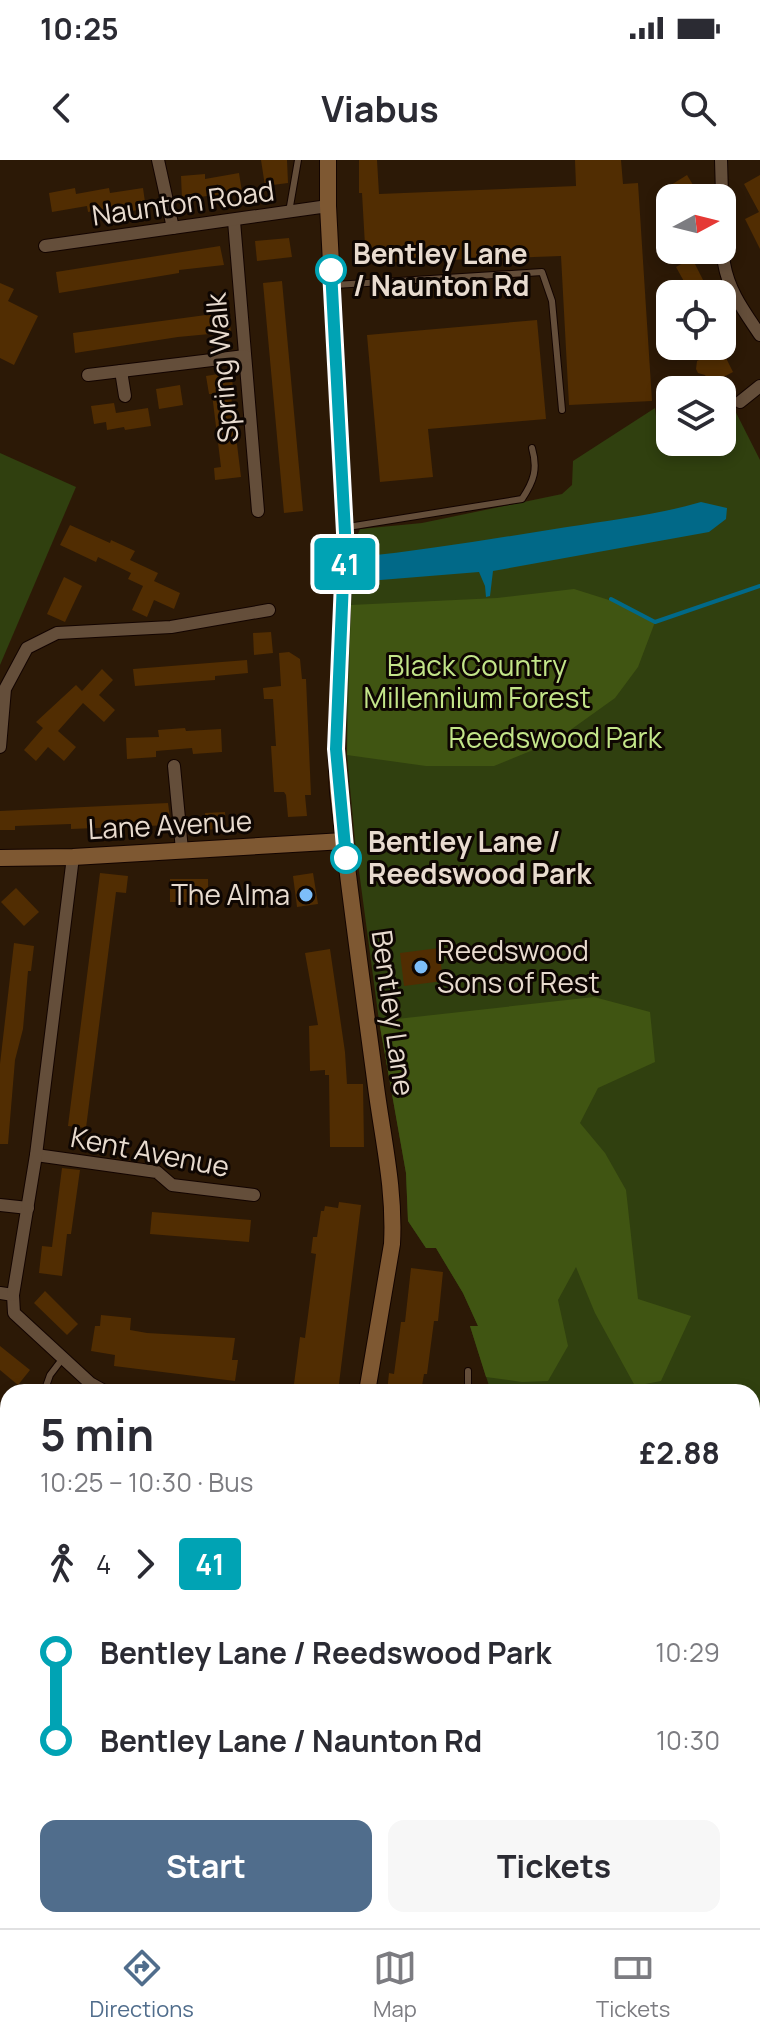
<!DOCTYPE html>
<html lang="en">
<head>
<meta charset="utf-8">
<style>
	body { margin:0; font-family:Manrope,sans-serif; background:#f7f7f7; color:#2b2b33; height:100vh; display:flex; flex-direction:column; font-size:30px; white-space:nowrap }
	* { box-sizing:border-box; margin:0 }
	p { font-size:26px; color:#7c7c81 }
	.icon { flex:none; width:44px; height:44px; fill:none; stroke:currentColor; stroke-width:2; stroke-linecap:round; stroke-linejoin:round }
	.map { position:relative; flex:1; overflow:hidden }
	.panel { position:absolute; left:0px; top:1224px; width:760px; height:544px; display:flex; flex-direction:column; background:#fff; border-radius:24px 24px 0 0; box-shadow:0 4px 12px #0003 }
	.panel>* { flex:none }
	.badge { padding:0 16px; border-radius:6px; font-size:28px; line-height:52px }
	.needle { width:52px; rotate:83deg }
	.tools { position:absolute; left:656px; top:24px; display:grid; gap:16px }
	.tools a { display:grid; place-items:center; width:80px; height:80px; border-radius:16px; background:#fff; box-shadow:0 4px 12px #0003; font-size:40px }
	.map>.badge { position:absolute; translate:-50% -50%; box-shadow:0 0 0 4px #fff }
	.legs { display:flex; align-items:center; gap:12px; height:88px; padding:0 40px; font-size:26px }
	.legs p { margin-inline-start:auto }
	.headline { display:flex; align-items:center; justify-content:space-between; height:136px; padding:0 40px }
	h1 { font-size:44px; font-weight:700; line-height:60px }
	.action { display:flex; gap:16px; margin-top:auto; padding:16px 40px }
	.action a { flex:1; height:92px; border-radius:16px; background:#506d8c; color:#fff; font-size:32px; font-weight:700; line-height:92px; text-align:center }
	.action a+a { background:#f7f7f7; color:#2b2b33 }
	ul { padding:0 40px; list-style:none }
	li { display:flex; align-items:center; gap:28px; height:88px; font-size:30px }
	li i { display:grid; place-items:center; width:12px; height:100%; margin:0 10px; background:currentColor }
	li i::after { content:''; width:20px; height:20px; margin:-10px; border:6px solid; border-radius:50%; background:#fff }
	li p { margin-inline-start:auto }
	li:first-child i { background:linear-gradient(#0000 50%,currentColor 0) }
	li:last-child i { background:linear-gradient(currentColor 50%,#0000 0) }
	.status { display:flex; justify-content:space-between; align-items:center; height:56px; padding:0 40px; background:#fff; direction:ltr }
	.status svg { height:22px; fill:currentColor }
	header { display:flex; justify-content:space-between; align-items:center; height:104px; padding:0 40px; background:#fff; font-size:36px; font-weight:700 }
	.dock { display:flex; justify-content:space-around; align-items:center; height:112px; border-top:2px solid #e1e1e2; background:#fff; font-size:22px; color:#7c7c81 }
	.dock a { display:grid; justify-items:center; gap:4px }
	.dock .on { color:#506d8c }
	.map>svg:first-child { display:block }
	.green { fill:#30400f }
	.forest { fill:#405512 }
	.water { fill:#016988 }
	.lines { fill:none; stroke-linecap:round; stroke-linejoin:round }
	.stream { stroke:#016988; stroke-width:4 }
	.building { fill:#512d02 }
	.lane-casing { stroke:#130400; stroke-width:8 }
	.street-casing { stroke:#130400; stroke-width:14 }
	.secondary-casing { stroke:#130400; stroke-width:18 }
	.lane { stroke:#644e3a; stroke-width:6 }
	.street { stroke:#644e3a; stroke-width:12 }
	.secondary { stroke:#7e5832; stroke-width:16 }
	.line-1-casing { stroke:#fff; stroke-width:18 }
	.line-1 { stroke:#00a3b4; stroke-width:12 }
	.stop-1-dot { fill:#fff; stroke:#00a3b4; stroke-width:4 }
	.poi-dot { fill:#7dbef9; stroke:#0e0602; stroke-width:3 }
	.labels { text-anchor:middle; stroke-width:6; stroke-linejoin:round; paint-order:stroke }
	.street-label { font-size:28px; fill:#e8dbcf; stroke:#0e0602 }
	.stop-label { font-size:28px; font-weight:bold; fill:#e8dbcf; stroke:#0e0602; text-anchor:start }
	.park-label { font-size:28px; fill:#c3e589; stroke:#0e0602 }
	.poi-label { font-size:28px; fill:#e8dbcf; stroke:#0e0602; text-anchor:end }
</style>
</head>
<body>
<div class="status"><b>10:25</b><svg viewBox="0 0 49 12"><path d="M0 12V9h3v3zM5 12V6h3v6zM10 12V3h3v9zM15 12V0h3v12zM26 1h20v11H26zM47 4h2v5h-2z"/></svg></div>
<header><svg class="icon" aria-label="back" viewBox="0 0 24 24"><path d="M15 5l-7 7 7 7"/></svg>Viabus<svg class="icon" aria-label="search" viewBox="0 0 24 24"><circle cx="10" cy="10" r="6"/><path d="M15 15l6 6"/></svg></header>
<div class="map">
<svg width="760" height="1768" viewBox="0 0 760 1768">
	<rect width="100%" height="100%" fill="#2c1906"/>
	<!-- green -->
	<g class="green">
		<polygon points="720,221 760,300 760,1492 752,1495 752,1232 491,1232 470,1166 478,1166 463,1133 436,1088 426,1088 408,1061 406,1013 379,861 355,681 347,595 347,524 352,426 355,381 360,369 422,363 562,334 572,325 573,301 655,248 657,264 670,256 670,282 722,282 722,230 707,230"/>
		<polygon points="0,293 76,327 0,505"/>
	</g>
	<!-- forest -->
	<g class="forest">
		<polygon points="574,429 628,446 655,462 638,507 615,538 555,581 494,606 426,606 347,595 351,445 497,438"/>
		<polygon points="594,837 650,852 655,902 598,928 580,963 605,993 626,1030 638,1139 691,1156 661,1221 635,1226 595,1153 576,1107 558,1140 568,1186 548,1221 522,1222 486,1217 470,1166 478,1166 463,1133 436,1088 426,1088 408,1061 406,1013 379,861"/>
	</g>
	<!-- water -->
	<path class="water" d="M701 342 727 348 726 359 709 372 493 411 490 436 486 437 485 426 479 412 368 421 356 417 358 397C428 390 497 378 567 367 612 360 657 355 701 342Z"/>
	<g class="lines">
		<!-- stream -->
		<polyline class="stream" points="611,439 655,462 760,426"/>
	</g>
	<!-- building -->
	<g class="building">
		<polygon points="261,0 287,0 288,23 265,26"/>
		<polygon points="359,0 377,0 379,34 576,26 575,0 621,0 623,24 638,23 652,241 569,245 561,96 366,103 362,33 359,33"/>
		<polygon points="239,13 242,32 182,39 181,16 205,14 205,19"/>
		<polygon points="687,15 701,38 678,38 671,25"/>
		<polygon points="760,15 760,89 745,59 759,52 744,24"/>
		<polygon points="75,28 76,34 109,28 110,33 143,28 146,49 123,52 122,46 88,52 87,46 52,52 49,33"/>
		<polygon points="289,78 292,97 257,101 255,81"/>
		<polygon points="220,86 224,105 179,110 179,113 59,133 56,112"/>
		<polygon points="692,98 703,120 699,122 705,134 691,134 676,107"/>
		<polygon points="282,121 303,351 284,353 263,123"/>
		<polygon points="0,123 14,129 8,141 38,156 14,205 0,198"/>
		<polygon points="228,152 231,172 178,177 75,193 73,173"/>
		<polygon points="537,160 546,259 428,269 433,317 380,322 367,175"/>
		<polygon points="699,186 720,186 733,212 710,224 705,215 698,213 696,209 697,201 705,197"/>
		<polygon points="231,212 233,227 230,227 241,317 215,320 214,308 221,307 212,234 209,234 206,216"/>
		<polygon points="180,225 183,245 159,249 156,229"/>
		<polygon points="114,243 116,253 148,248 151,266 125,270 124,267 107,270 106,262 94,264 91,246"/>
		<polygon points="70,365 110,383 111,380 135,391 130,400 158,413 154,421 180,433 174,449 154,440 147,457 132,450 143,426 128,419 131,413 98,397 96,402 60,385"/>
		<polygon points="64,417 82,426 65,462 47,454"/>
		<polygon points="271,472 273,493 254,495 253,473"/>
		<polygon points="289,492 300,499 302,519 306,519 311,635 305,635 307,656 288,657 286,635 284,632 274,632 271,586 276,586 273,539 264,539 263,528 281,526 279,493"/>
		<polygon points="247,500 248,513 215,516 215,520 135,526 133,509"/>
		<polygon points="102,509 113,520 99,535 115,550 104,562 83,543 58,571 76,587 64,601 48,587 36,601 24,590 43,568 36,562 76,525 82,531"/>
		<polygon points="185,568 186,571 221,569 222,592 193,594 192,588 156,591 156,597 127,599 126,578 159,577 158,570"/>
		<polygon points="168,643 171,665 71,669 71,664 15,666 15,670 0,670 0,651"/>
		<polygon points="225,652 226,668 206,670 205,653"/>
		<polygon points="100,713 128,716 126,733 116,732 86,968 68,966"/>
		<polygon points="313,713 318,744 297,747 293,716"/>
		<rect x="170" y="719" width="38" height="23"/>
		<polygon points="16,728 39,752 24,766 1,742"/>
		<polygon points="14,783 34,786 31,811 28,811 23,869 15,900 8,984 0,984 0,904"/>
		<polygon points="439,788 443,821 404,826 400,793"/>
		<polygon points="330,789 345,892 347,924 363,924 364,987 330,987 329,915 325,915 325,910 310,911 309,866 318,865 305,793"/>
		<polygon points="62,1008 80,1010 71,1074 67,1074 62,1116 39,1113 42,1086 52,1087"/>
		<polygon points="339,1042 361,1045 338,1232 293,1232 300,1177 305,1178 316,1094 311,1093 313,1077 317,1077 321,1051 324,1051 325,1046 338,1048"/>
		<polygon points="152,1052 251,1060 249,1082 150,1074"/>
		<polygon points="411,1108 443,1112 438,1161 434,1161 427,1214 424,1214 421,1232 387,1232 389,1213 394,1214 401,1162 405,1162"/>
		<polygon points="45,1131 78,1164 67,1175 34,1143"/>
		<polygon points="101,1155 131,1158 130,1170 147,1173 235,1178 232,1200 238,1200 235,1221 114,1206 115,1195 91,1191 95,1166 100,1166"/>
		<polygon points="0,1186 30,1210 18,1225 0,1210"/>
	</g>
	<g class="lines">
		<defs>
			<g id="lane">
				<polyline points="289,52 298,0"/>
				<polyline points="335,125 542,112 552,141 562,250"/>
				<path d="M348 367 522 339C534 321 538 309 532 288"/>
				<polyline points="468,1211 468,1232"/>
				<polyline points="44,1232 50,1215 63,1198"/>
			</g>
			<g id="street">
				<polyline points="158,0 173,68"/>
				<path d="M721 0 724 103C729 132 744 151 760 175"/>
				<polyline points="234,61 258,351"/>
				<polyline points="45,86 328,46"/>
				<polyline points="121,211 125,236"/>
				<polyline points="88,215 245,196"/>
				<polyline points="740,242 760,226"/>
				<polyline points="0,587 5,529 27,488 57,473 171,467 269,450"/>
				<polyline points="174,606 182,690"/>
				<polyline points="36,995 157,1012 172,1025 254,1035"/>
				<polyline points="0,1045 28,1048"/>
				<polyline points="0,1133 13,1135 14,1153 90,1223 106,1232"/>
				<polyline points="13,1135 36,995 73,697"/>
				<polyline points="752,1511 760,1509"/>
				<polyline points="752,1565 760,1567"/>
				<polyline points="752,1629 760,1632"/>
				<polyline points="0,1651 8,1657"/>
				<polyline points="0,1725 8,1713"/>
				<polyline points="142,1760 152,1768"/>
				<polyline points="436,1768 443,1760"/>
				<polyline points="606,1768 612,1760"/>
			</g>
			<g id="secondary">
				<path d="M328 0V46L345 373 336 589 338 631C349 730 363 829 376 927 383 980 395 1030 392 1084L367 1232"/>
				<polyline points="0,698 73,697 344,681"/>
				<polyline points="306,1768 306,1760"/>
			</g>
		</defs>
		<!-- lane casing -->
		<use href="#lane" class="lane-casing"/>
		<!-- street casing -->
		<use href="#street" class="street-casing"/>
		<!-- secondary casing -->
		<use href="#secondary" class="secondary-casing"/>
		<!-- lane -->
		<use href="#lane" class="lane"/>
		<!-- street -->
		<use href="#street" class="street"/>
		<!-- secondary -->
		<use href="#secondary" class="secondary"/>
	</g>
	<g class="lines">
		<defs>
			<polyline id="line-1" points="331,110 345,373 336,589 346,698"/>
		</defs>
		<!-- line-1 casing -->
		<use href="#line-1" class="line-1-casing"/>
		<!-- line-1 -->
		<use href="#line-1" class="line-1"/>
	</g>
	<!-- markers -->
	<g class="stop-1-dot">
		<circle cx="331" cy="110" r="14"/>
		<circle cx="346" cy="698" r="14"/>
	</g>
	<g class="poi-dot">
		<circle cx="306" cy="735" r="8"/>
		<circle cx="421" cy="807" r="8"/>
	</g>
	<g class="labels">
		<!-- street labels -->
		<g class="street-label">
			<text transform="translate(183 43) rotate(-8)" y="10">Naunton Road</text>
			<text transform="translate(222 208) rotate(-95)" y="10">Spring Walk</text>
			<text transform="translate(170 665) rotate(-3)" y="10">Lane Avenue</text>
			<text transform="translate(393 853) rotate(82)" y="10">Bentley Lane</text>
			<text transform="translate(150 992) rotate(11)" y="10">Kent Avenue</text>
		</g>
		<!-- stop labels -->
		<g class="stop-label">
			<text x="353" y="104">Bentley Lane<tspan x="353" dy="32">/ Naunton Rd</tspan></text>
			<text x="368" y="692">Bentley Lane /<tspan x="368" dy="32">Reedswood Park</tspan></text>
		</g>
		<!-- park labels -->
		<g class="park-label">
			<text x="477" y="516">Black Country<tspan x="477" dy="32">Millennium Forest</tspan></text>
			<text x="555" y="588">Reedswood Park</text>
		</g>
		<!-- poi labels -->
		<g class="poi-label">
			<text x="290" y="745">The Alma</text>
			<text x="437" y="801" text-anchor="start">Reedswood<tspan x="437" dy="32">Sons of Rest</tspan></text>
		</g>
	</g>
</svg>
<div class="tools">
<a><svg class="needle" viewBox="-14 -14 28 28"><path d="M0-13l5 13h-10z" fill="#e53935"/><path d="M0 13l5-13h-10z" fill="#7c7c81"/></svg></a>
<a><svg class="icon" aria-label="locate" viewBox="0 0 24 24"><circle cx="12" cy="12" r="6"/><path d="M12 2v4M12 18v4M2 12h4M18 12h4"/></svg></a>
<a><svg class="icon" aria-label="layers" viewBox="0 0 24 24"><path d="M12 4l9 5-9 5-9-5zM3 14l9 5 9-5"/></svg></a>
</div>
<b class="badge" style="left:345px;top:404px;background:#00a3b4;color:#fff">41</b>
<section class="panel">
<div class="headline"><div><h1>5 min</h1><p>10:25 – 10:30 · Bus</p></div><b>£2.88</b></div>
<div class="legs"><svg class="icon" aria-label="walk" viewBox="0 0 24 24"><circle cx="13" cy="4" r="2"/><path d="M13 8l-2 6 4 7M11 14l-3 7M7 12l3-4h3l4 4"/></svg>4<svg class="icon" aria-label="forward" viewBox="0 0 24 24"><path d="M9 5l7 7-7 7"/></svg><b class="badge" style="background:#00a3b4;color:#fff">41</b></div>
<ul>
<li><i style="color:#00a3b4"></i><b>Bentley Lane / Reedswood Park</b><p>10:29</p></li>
<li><i style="color:#00a3b4"></i><b>Bentley Lane / Naunton Rd</b><p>10:30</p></li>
</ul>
<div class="action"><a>Start</a><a>Tickets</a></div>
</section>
</div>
<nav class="dock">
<a class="on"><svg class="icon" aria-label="directions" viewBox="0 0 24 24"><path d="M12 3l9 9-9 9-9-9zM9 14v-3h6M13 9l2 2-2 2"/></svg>Directions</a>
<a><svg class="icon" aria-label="map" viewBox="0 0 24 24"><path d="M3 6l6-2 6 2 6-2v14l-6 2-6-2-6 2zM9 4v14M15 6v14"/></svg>Map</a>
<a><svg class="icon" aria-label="tickets" viewBox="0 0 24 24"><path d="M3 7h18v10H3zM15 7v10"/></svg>Tickets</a>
</nav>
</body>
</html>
